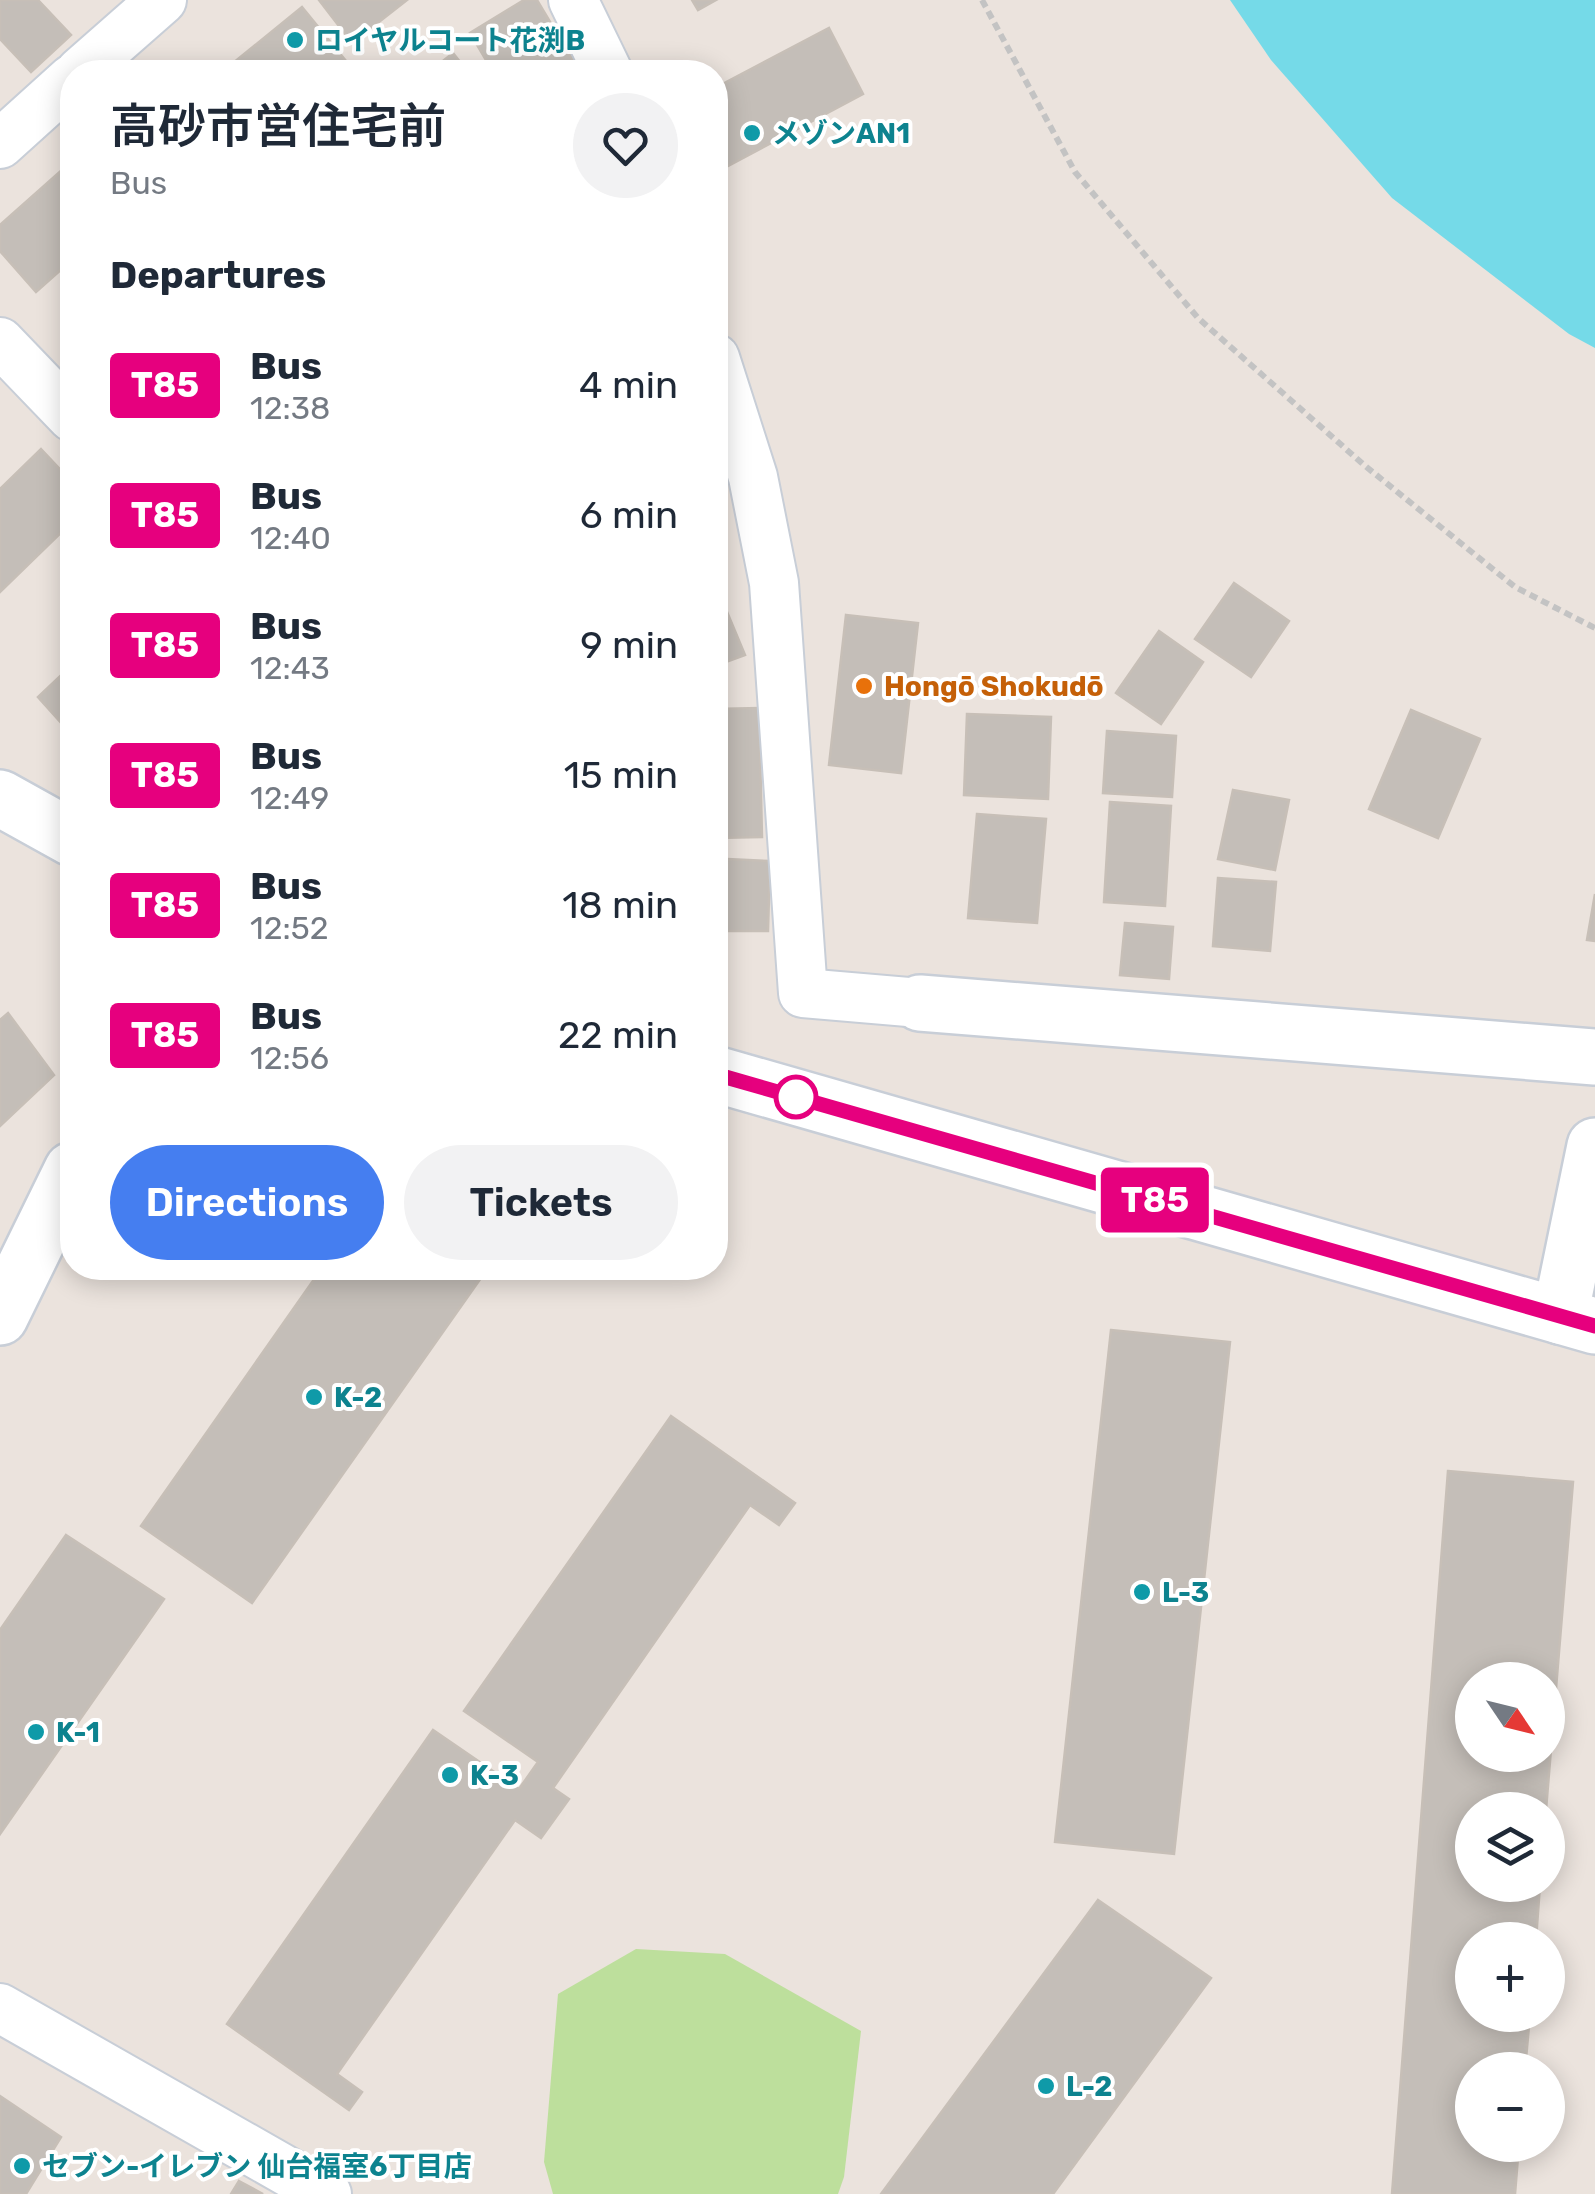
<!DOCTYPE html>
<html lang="en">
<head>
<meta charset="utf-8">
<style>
	body { margin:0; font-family:Rubik,"Noto Sans JP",sans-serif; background:#f2f2f3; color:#1f2937; height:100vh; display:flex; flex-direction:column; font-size:38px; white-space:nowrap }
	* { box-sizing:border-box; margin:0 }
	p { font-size:32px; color:#747a83 }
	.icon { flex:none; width:55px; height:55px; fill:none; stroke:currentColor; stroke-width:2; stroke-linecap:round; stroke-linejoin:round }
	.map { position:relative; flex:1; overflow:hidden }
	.details { position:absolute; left:60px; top:60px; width:668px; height:1220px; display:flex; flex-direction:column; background:#fff; border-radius:40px; box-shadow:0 5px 25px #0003 }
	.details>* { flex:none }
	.badge { padding:0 20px; border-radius:8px; font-size:35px; line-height:65px }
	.needle { width:65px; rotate:125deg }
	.fabs { position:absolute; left:1455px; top:1662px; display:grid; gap:20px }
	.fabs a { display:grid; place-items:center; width:110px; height:110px; border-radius:50%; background:#fff; box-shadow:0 5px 25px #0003; font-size:50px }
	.map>.badge { position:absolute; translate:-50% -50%; box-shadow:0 0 0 5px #fff }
	h2 { padding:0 50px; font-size:38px; line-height:90px }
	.round { display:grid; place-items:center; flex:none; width:105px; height:105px; border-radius:52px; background:#f2f2f3 }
	.head { display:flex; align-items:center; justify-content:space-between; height:170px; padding:0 50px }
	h1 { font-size:48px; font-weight:600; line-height:75px }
	.button { display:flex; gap:20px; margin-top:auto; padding:20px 50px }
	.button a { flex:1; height:115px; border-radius:60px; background:#457ef0; color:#fff; font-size:40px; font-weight:600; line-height:115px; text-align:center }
	.button a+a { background:#f2f2f3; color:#1f2937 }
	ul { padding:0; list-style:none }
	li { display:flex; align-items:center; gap:30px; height:130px; padding:0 50px }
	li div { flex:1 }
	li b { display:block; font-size:38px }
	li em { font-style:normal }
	li .badge { min-width:110px; font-weight:700; text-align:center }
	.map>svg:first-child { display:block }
	.green { fill:#bddf9c }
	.water { fill:#75dae8 }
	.building { fill:#c4beb8; stroke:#c7bfb7; stroke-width:2.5; fill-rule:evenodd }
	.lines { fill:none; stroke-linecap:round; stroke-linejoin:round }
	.minor-casing { stroke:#c8ced7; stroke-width:52 }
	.tertiary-casing { stroke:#c8ced7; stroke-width:60 }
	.path { stroke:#c3c3c3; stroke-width:6; stroke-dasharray:8 5; stroke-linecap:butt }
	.minor { stroke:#fff; stroke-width:48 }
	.tertiary { stroke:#fff; stroke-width:55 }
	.line-casing { stroke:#fff; stroke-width:22 }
	.line { stroke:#e6007e; stroke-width:15 }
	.culture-dot { fill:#0f9aa8; stroke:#fff; stroke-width:4 }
	.food-dot { fill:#e8710a; stroke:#fff; stroke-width:4 }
	.stop-dot { fill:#fff; stroke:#e6007e; stroke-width:5 }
	.labels { text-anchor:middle; stroke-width:8; stroke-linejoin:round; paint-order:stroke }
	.culture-label { font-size:28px; font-weight:bold; fill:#0d838f; stroke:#fff; text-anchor:start }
	.food-label { font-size:28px; font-weight:bold; fill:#c56008; stroke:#fff; text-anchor:start }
</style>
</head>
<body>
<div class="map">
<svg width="1595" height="2194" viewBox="0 0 1595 2194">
	<rect width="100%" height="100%" fill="#ebe3dd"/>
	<!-- green -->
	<polygon class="green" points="636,1949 725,1954 861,2031 844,2177 838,2194 553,2194 544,2162 558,1994"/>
	<!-- water -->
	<polygon class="water" points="1230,0 1595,0 1595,348 1569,334 1392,198 1271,60"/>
	<!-- building -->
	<g class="building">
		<polygon points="0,0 38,0 71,35 31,72 0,39"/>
		<polygon points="319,0 407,0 352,43"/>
		<polygon points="524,0 537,0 580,72 493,72 470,33"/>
		<polygon points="692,0 716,0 698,10"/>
		<polygon points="302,7 355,72 222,72"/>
		<polygon points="829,28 863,94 715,173 715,88"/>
		<polygon points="453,53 468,72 429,72"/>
		<polygon points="72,161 72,260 36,292 0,251 0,225"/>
		<polygon points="41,449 72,482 72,522 0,592 0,489"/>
		<polygon points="715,583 745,655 715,666"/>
		<polygon points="1234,583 1289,621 1251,677 1195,639"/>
		<polygon points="846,615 918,623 901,773 829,765"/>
		<polygon points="1159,631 1203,662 1161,724 1116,693"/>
		<polygon points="72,665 72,735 38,697"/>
		<polygon points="759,708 762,837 715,838 715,709"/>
		<polygon points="1411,710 1480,739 1438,838 1369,809"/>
		<polygon points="967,714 1051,717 1048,799 964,795"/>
		<polygon points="1107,731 1176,736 1172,797 1103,793"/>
		<polygon points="1233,790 1289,800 1275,870 1218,859"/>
		<polygon points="1110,802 1171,806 1165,906 1104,902"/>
		<polygon points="977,814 1046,819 1037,923 968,918"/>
		<polygon points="727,859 770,861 768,931 726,931"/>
		<polygon points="1218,878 1276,882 1270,951 1213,946"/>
		<polygon points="1595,894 1595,941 1587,940"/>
		<polygon points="1125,923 1173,927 1169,979 1120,975"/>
		<polygon points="8,1013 54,1075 0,1126 0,1020"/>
		<polygon points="322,1268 488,1268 252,1603 141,1526"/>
		<polygon points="1111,1330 1230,1342 1174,1854 1055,1842"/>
		<polygon points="671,1416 795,1503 779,1525 750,1505 553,1788 569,1799 541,1838 515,1820 337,2074 362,2092 349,2110 227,2024 433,1730 519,1789 538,1762 464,1711"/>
		<path d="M1448 1471 1573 1482 1546 1810H1472V1885H1540L1536 1940H1472V2015H1530L1525 2070H1472V2145H1519L1515 2194H1392ZM1472 1680H1548V1755H1472Z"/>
		<polygon points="66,1535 164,1599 0,1834 0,1630"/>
		<polygon points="1098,1900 1211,1978 1053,2194 881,2194"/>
		<polygon points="0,2096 61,2137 26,2194 0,2194"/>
		<polygon points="239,2181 263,2194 231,2194"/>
	</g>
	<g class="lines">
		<defs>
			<g id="minor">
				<polyline points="573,0 608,72"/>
				<polyline points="80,72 162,0"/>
				<polyline points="0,144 72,79"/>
				<polyline points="0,342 72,417"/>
				<polyline points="715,358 753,477 774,583 803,993 920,1003"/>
				<polyline points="0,2008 327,2194"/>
			</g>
			<g id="tertiary">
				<polyline points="0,798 72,838"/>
				<polyline points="920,1003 1595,1057"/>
				<polyline points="715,1074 1595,1326"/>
				<polyline points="1560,1316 1595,1146"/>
				<polyline points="0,1317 72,1170"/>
			</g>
		</defs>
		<!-- minor casing -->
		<use href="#minor" class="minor-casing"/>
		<!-- tertiary casing -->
		<use href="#tertiary" class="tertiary-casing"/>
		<!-- path -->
		<polyline class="path" points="982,0 1075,172 1198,318 1364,465 1515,587 1595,628"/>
		<!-- minor -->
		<use href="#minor" class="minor"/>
		<!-- tertiary -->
		<use href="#tertiary" class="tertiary"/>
	</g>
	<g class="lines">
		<defs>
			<polyline id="line" points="715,1074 1595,1326"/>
		</defs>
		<!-- line casing -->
		<use href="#line" class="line-casing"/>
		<!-- line -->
		<use href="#line" class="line"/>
	</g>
	<!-- markers -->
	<g class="culture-dot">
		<circle cx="295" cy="40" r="10"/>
		<circle cx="752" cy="133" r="10"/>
		<circle cx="314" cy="1397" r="10"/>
		<circle cx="1142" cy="1592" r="10"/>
		<circle cx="36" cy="1732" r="10"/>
		<circle cx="450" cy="1775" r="10"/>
		<circle cx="1046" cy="2086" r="10"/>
		<circle cx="22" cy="2166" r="10"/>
	</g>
	<circle class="food-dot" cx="864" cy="686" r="10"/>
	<circle class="stop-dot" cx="796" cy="1097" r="20"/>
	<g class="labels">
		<!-- culture labels -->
		<g class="culture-label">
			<text x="315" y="50">ロイヤルコート花渕B</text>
			<text x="772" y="143">メゾンAN1</text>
			<text x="334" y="1407">K-2</text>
			<text x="1162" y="1602">L-3</text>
			<text x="56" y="1742">K-1</text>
			<text x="470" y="1785">K-3</text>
			<text x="1066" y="2096">L-2</text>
			<text x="42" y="2176">セブン-イレブン 仙台福室6丁目店</text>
		</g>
		<!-- food labels -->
		<g class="food-label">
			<text x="884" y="696">Hongō Shokudō</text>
		</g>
	</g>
</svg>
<div class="fabs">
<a><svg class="needle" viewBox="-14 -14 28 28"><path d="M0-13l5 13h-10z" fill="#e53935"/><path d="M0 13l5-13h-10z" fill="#747a83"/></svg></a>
<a><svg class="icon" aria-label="layers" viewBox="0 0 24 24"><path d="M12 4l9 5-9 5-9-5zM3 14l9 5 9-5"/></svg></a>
<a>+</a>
<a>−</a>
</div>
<b class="badge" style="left:1155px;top:1200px;background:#e6007e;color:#fff">T85</b>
<section class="details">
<div class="head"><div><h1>高砂市営住宅前</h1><p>Bus</p></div><a class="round"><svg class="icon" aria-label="heart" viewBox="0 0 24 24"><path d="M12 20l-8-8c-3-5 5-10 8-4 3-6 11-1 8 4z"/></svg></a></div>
<h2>Departures</h2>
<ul>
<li><span class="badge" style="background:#e6007e;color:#fff">T85</span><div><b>Bus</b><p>12:38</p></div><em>4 min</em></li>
<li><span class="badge" style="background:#e6007e;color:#fff">T85</span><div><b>Bus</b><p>12:40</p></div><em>6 min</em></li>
<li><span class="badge" style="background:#e6007e;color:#fff">T85</span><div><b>Bus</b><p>12:43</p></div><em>9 min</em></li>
<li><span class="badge" style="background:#e6007e;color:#fff">T85</span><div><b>Bus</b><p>12:49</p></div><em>15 min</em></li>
<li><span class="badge" style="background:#e6007e;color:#fff">T85</span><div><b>Bus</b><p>12:52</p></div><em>18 min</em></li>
<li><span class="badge" style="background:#e6007e;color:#fff">T85</span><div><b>Bus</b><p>12:56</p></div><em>22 min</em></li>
</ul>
<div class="button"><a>Directions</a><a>Tickets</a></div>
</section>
</div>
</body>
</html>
